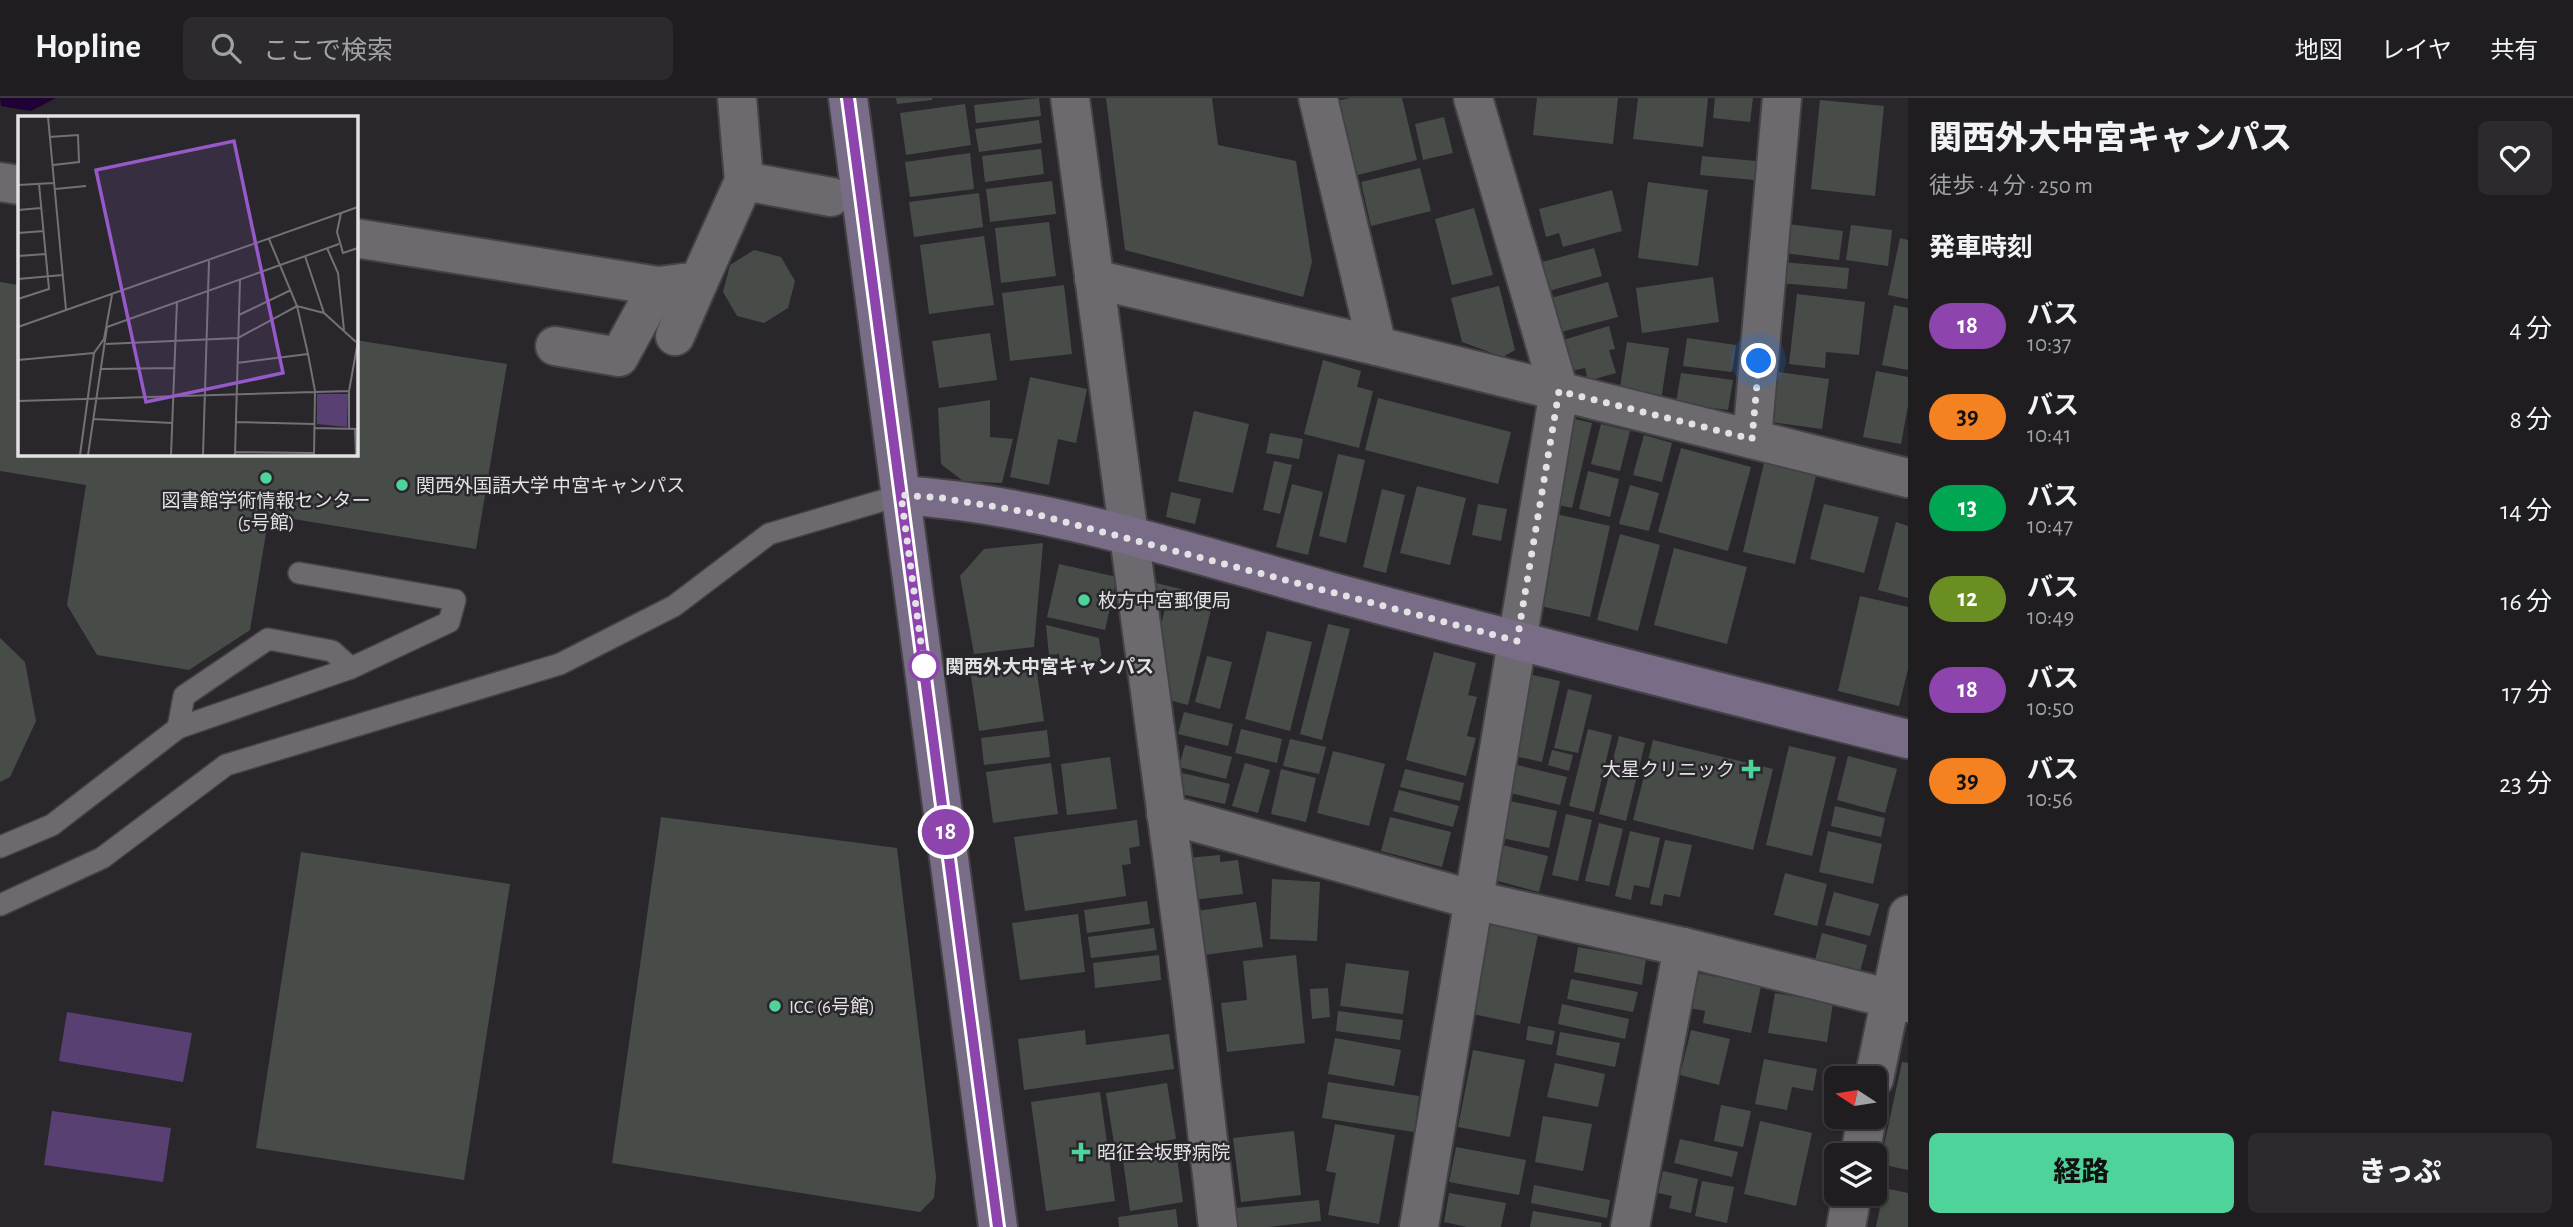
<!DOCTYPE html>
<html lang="ja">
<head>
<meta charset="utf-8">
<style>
	body { margin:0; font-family:"Alegreya Sans","Noto Sans JP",sans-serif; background:#2c2a2d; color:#f1f3f6; height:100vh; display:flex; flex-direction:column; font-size:26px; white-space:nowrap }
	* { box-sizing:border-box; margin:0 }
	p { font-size:23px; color:#a1a2a5 }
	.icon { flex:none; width:38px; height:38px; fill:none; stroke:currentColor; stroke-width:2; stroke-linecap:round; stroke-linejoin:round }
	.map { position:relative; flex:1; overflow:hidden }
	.panel { display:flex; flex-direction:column; background:#1f1d20; width:665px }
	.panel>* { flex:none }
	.badge { padding:0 14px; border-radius:23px; font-size:24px; line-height:46px }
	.needle { width:46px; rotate:282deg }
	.controls { position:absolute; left:1824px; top:968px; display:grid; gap:14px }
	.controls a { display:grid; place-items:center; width:63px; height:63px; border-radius:10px; background:#1f1d20; box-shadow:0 2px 5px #0004,0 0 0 2px #3c3b3e; font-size:35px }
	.you { position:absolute; width:35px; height:35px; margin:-18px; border:5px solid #fff; border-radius:50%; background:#1a73e8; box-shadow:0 0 0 10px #1a73e833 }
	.map>.badge { position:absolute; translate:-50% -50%; box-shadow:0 0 0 4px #fff }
	h2 { padding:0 21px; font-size:26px; line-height:63px }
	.round { display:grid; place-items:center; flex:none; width:74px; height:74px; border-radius:10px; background:#2c2a2d }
	.overview { display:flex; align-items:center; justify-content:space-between; height:119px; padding:0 21px }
	h1 { font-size:33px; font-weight:800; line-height:52px }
	.cta { display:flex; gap:14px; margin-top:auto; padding:14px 21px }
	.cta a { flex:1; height:80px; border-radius:10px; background:#4ed39a; color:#111; font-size:28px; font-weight:800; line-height:80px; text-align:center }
	.cta a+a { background:#2c2a2d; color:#f1f3f6 }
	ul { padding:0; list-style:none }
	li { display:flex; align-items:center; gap:21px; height:91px; padding:0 21px }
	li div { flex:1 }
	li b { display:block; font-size:26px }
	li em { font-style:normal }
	li .badge { min-width:77px; font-weight:700; text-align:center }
	header { display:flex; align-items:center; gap:42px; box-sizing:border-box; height:98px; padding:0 35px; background:#1f1d20; border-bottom:2px solid #3c3b3e }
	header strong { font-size:33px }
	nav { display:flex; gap:38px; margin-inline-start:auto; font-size:24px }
	.search { width:490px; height:63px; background:#2c2a2d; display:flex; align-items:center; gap:18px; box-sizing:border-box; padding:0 24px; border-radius:10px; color:#a1a2a5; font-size:26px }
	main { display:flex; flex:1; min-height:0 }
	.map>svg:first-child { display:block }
	.green { fill:#594072 }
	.water { fill:#1f0136 }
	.building { fill:#484c49 }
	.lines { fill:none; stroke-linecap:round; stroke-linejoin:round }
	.lane-casing { stroke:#444245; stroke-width:24 }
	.street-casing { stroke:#444245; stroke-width:42 }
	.secondary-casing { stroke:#444245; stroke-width:42 }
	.lane { stroke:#6c6a6e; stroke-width:21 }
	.street { stroke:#6c6a6e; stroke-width:38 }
	.secondary { stroke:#796c86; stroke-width:38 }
	.line-casing { stroke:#fff; stroke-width:16 }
	.line { stroke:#8e44ad; stroke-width:10 }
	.walk { stroke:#e2e1e3; stroke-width:7; stroke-dasharray:0 12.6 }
	.poi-dot { fill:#4ed39a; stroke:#29272b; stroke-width:2.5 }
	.stop-dot { fill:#fff; stroke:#8e44ad; stroke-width:3.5 }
	.labels { text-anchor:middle; stroke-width:5; stroke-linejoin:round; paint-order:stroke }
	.poi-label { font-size:19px; fill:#e2e1e3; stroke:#29272b; text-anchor:start }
	.stop-label { font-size:19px; font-weight:bold; fill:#e2e1e3; stroke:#29272b; text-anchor:start }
	.inset-road { fill:none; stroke:#737175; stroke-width:2 }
	.view { fill:#9559c8; fill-opacity:0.15; stroke:#9559c8; stroke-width:3.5 }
	.inset-edge { fill:none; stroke:#e2e1e3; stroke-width:3.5 }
</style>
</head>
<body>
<header>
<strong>Hopline</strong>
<div class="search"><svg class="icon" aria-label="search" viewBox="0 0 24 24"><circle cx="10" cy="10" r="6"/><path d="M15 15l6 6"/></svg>ここで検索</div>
<nav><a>地図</a><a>レイヤ</a><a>共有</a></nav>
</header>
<main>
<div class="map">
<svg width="1908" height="1129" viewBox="0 0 1908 1129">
	<rect width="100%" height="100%" fill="#29272b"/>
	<!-- green -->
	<g class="green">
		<polygon points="67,914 192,935 183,984 59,963"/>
		<polygon points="52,1013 171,1030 163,1084 44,1067"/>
	</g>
	<!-- water -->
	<polygon class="water" points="0,0 56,0 31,13 1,8"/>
	<!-- building -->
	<g class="building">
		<polygon points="896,0 932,0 932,2 897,6"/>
		<polygon points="1039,0 1041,18 976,25 974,7"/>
		<polygon points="1106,0 1212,0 1218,47 1296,63 1312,164 1303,199 1125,152"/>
		<polygon points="1350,0 1402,0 1417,62 1354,78 1336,3"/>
		<polygon points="1537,0 1618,0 1613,46 1533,37"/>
		<polygon points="1638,0 1708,0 1703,49 1633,41"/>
		<polygon points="1715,0 1753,0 1750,24 1713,20"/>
		<polygon points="1820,2 1884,8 1875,98 1811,91"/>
		<polygon points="965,6 971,47 906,57 900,15"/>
		<polygon points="1444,19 1453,55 1423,62 1415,26"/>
		<polygon points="1039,22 1042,45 979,54 975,31"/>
		<polygon points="1041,51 1044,76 985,84 982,58"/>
		<polygon points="970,55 974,91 910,99 905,64"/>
		<polygon points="1702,58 1756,63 1754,82 1700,77"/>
		<polygon points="1420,70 1431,113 1371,128 1361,84"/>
		<polygon points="1052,83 1056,116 990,124 986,91"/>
		<polygon points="1648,84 1708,92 1698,168 1638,160"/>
		<polygon points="1612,92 1622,133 1563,149 1559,135 1546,139 1539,111"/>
		<polygon points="979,95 983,129 914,139 909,104"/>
		<polygon points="1474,110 1493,177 1452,187 1435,121"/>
		<polygon points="1049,124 1056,178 1001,185 995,130"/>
		<polygon points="1788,126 1843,133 1839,162 1784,155"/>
		<polygon points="1851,127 1892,132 1888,168 1846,162"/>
		<polygon points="984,138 994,207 929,216 920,147"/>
		<polygon points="1900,140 1908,142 1908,201 1888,197"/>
		<polygon points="1594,150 1602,178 1549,193 1542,164"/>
		<polygon points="754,152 781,159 795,183 788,210 764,225 737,218 723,194 730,167"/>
		<polygon points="1782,164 1849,170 1847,191 1780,185"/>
		<polygon points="1713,179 1719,224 1642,235 1636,190"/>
		<polygon points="0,184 19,187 19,355 355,355 355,242 507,266 476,451 269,417 250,532 189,572 97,557 67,507 86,387 0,373"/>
		<polygon points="1608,184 1618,219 1561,234 1551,200"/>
		<polygon points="1064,187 1072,256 1010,263 1002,195"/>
		<polygon points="1499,188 1515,252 1503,259 1462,244 1451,200"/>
		<polygon points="1797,196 1865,204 1859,257 1826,254 1825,270 1789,266"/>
		<polygon points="1894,207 1908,210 1908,272 1882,267"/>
		<polygon points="1609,228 1615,251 1609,252 1616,275 1588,283 1585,270 1571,273 1563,242"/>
		<polygon points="990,235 997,282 939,290 932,243"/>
		<polygon points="1687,240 1736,247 1732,274 1683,268"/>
		<polygon points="1627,244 1669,250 1661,302 1619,296"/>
		<polygon points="1323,262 1361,273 1357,289 1373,293 1359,350 1304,336"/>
		<polygon points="1876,273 1908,279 1908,308 1901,346 1863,339"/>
		<polygon points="1778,274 1829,281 1822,331 1771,324"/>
		<polygon points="1681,275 1733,282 1728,312 1676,305"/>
		<polygon points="1030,279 1087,291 1076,345 1058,341 1049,387 1010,379"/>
		<polygon points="1378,300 1511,334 1498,386 1365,352"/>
		<polygon points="990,302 990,339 1013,341 1002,385 963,383 941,366 938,310"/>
		<polygon points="1194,313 1249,326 1233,395 1178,383"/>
		<polygon points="1566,319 1592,325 1572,410 1546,404"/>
		<polygon points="1601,326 1630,333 1620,373 1591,366"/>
		<polygon points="1270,335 1303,341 1299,361 1266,355"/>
		<polygon points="1644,337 1672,345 1662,384 1633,377"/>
		<polygon points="1681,350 1751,369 1728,453 1658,434"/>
		<polygon points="1338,356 1365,362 1346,445 1319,438"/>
		<polygon points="1274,363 1292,367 1280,416 1263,412"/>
		<polygon points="1764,365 1816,378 1795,466 1743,454"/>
		<polygon points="1588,373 1619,381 1610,419 1579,411"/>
		<polygon points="1292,386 1323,394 1308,457 1276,449"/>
		<polygon points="1630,387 1659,395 1649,433 1619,426"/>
		<polygon points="1417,388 1466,400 1450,467 1400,455"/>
		<polygon points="1382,391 1405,397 1386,475 1363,469"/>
		<polygon points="1171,394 1201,401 1195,426 1166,419"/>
		<polygon points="1478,406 1507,411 1501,443 1472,437"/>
		<polygon points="1824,406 1879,419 1864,475 1810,461"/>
		<polygon points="1551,415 1610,428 1590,519 1531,506"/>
		<polygon points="1896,424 1908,428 1908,500 1878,492"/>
		<polygon points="1620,436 1660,447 1638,533 1597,522"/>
		<polygon points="1043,445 1034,549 974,556 960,478 984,451"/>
		<polygon points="1674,450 1747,469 1727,546 1654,527"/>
		<polygon points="1059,466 1117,479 1105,532 1047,519"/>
		<polygon points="1156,485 1214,499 1188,607 1161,600 1160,580 1165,559 1154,556 1165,511 1150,507"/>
		<polygon points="1860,498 1908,509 1908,571 1899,608 1838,593"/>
		<polygon points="1328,526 1350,531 1322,642 1300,636"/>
		<polygon points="1046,527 1099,540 1102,563 1060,568 1059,556 1049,557"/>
		<polygon points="1267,533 1312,544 1290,633 1245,621"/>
		<polygon points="0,540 25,564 36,623 10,679 0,684"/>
		<polygon points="1434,554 1476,565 1468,597 1477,599 1467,638 1476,640 1466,678 1406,662"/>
		<polygon points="1207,558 1232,564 1220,611 1195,604"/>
		<polygon points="1035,561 1044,623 979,633 970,571"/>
		<polygon points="1523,575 1560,583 1542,664 1506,656"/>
		<polygon points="1568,591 1592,597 1578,655 1554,650"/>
		<polygon points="1184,614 1233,626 1228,648 1178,636"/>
		<polygon points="1241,631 1282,641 1277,665 1235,655"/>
		<polygon points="1588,631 1612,637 1594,714 1569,708"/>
		<polygon points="1047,632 1050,659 984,667 981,640"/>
		<polygon points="1619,638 1645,645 1626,723 1599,716"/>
		<polygon points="1290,641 1326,649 1319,676 1283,668"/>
		<polygon points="1653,642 1773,671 1753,752 1633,722"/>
		<polygon points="1185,647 1232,659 1226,681 1179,669"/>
		<polygon points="1789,648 1836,659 1812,758 1766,747"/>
		<polygon points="1552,652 1573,657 1569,673 1548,667"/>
		<polygon points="1333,653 1385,666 1369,728 1317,715"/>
		<polygon points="1848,658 1897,671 1885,715 1837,702"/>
		<polygon points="1110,659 1117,711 1067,717 1061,666"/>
		<polygon points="1051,665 1058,716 993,725 986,674"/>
		<polygon points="1245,665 1270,672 1258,715 1232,708"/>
		<polygon points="1513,666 1567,679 1560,707 1506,694"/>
		<polygon points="1281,671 1316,680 1306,724 1271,716"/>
		<polygon points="1405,671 1464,685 1460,703 1400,689"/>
		<polygon points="1182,675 1230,686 1225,706 1177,695"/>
		<polygon points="1399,692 1459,708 1453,729 1393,713"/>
		<polygon points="1510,703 1557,713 1549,750 1502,740"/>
		<polygon points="1835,708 1885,720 1881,739 1831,728"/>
		<polygon points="1566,716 1592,722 1578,783 1552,777"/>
		<polygon points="661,719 897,750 936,1079 934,1100 920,1114 612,1065"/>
		<polygon points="1390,719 1451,734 1442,769 1381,753"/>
		<polygon points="1137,722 1140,748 1129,750 1131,766 1122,767 1126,798 1025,813 1014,739"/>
		<polygon points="1599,725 1623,731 1609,788 1585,783"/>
		<polygon points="1630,733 1660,740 1649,790 1634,787 1631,802 1615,798"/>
		<polygon points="1828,733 1882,746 1873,786 1819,774"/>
		<polygon points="1665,742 1692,747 1680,799 1664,796 1662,808 1650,806"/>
		<polygon points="1502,747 1548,758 1539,794 1494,782"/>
		<polygon points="301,754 510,786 464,1082 256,1050"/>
		<polygon points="1220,757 1220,764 1238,762 1243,796 1192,802 1187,760"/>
		<polygon points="1785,775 1827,786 1817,828 1774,817"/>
		<polygon points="1272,781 1320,784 1317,843 1270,841"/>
		<polygon points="1834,794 1879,806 1870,838 1825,827"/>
		<polygon points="1147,803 1150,826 1087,835 1084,812"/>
		<polygon points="1256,804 1263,849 1197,858 1191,814"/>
		<polygon points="1078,816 1085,874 1020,882 1012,825"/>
		<polygon points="1490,827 1538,836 1520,926 1473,916"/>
		<polygon points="1154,830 1157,852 1091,860 1088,839"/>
		<polygon points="1822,835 1867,847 1859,878 1814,866"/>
		<polygon points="1578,849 1646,861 1642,887 1574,874"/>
		<polygon points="1159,857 1161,882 1095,890 1093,865"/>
		<polygon points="1296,857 1305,945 1227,954 1221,905 1247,902 1243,863"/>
		<polygon points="1346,865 1409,873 1403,916 1340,908"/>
		<polygon points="1697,875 1761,888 1751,935 1703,925 1705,913 1690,910"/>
		<polygon points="1571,881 1638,894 1633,914 1567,901"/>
		<polygon points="1328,890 1330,919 1312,921 1310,891"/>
		<polygon points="1775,895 1833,905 1827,944 1768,935"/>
		<polygon points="1562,906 1629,921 1625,941 1558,926"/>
		<polygon points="1338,913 1403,922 1400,942 1336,933"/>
		<polygon points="1528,928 1555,933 1552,947 1526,942"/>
		<polygon points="1085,932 1086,947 1169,936 1174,971 1024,992 1018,941"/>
		<polygon points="1691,932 1730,941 1719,987 1680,977"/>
		<polygon points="1560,934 1620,945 1615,969 1556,957"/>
		<polygon points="1335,940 1401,952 1394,988 1328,976"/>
		<polygon points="1473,952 1525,962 1510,1039 1458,1029"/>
		<polygon points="1764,961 1817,971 1813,993 1792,989 1787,1012 1755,1006"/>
		<polygon points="1902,964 1908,965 1908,1072 1880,1066"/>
		<polygon points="1555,965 1605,976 1598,1009 1547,999"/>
		<polygon points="1328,984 1419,998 1414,1034 1322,1020"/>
		<polygon points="1167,985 1176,1041 1115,1051 1106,995"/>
		<polygon points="1100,994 1115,1103 1046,1113 1031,1004"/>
		<polygon points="1721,1007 1751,1013 1743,1049 1714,1043"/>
		<polygon points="1543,1018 1592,1026 1583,1073 1535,1064"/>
		<polygon points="1760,1023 1812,1035 1796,1108 1744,1096"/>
		<polygon points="1335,1026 1395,1037 1379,1126 1328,1117 1336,1075 1326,1073"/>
		<polygon points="1294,1033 1301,1097 1241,1104 1233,1040"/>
		<polygon points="1680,1041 1738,1054 1732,1079 1674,1065"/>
		<polygon points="1456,1049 1526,1062 1519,1097 1449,1084"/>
		<polygon points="1176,1053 1183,1104 1130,1113 1123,1062"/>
		<polygon points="1663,1073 1698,1081 1691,1115 1669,1110 1672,1098 1658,1095"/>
		<polygon points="1702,1083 1734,1089 1727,1125 1695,1118"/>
		<polygon points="1534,1087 1610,1102 1607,1120 1531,1105"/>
		<polygon points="1884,1090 1908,1095 1908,1129 1876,1129"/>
		<polygon points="1449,1095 1506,1105 1501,1129 1467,1129 1444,1124"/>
		<polygon points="1319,1102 1321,1123 1268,1129 1237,1129 1235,1110"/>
		<polygon points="1176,1111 1178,1129 1119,1129 1118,1119"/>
		<polygon points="1533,1113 1602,1125 1601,1129 1530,1129"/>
	</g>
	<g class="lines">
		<defs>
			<g id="lane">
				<polyline points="178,630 184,598 268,541 332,553 351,570"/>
				<polyline points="0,749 52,727 178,630 351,570 449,524 455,502 299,475"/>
				<polyline points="0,807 102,760 226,667 560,566 674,508 769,436 901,397"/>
			</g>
			<g id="street">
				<polyline points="1070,0 1193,912 1218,1129"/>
				<polyline points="1318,0 1377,248"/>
				<polyline points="744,83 831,99"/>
				<polyline points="0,84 19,87"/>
				<polyline points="355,140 658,188 699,183 744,83 737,0"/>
				<polyline points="1094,181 1377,248 1908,380"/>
				<polyline points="675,238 699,183"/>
				<polyline points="555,248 619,259 658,188"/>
				<polyline points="1752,341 1782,0"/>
				<polyline points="1166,716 1474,802 1683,849 1908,905"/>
				<polyline points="1874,981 1908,817"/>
				<polyline points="1860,1057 1867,1018"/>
				<polyline points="1419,1129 1559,293 1473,0"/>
				<polyline points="1630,1129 1683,849"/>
				<polyline points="1846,1129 1852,1096"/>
			</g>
			<g id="secondary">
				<polyline points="848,0 998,1129"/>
				<path d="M901 397C1047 407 1189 455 1329 493 1521 545 1715 593 1908 641"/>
			</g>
		</defs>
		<!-- lane casing -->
		<use href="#lane" class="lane-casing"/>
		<!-- street casing -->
		<use href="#street" class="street-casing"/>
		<!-- secondary casing -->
		<use href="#secondary" class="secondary-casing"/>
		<!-- lane -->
		<use href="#lane" class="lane"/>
		<!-- street -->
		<use href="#street" class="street"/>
		<!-- secondary -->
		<use href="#secondary" class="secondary"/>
	</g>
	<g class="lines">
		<defs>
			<polyline id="line" points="848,0 998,1129"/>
		</defs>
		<!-- line casing -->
		<use href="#line" class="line-casing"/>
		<!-- line -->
		<use href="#line" class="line"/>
		<!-- walk -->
		<polyline class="walk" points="924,568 901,397 942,400 1027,414 1517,543 1559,293 1752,341 1759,263"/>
	</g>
	<!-- markers -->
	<g class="poi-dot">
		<circle cx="266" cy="380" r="7"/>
		<circle cx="402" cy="387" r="7"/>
		<circle cx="1084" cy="502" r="7"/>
		<path d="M1747.5 660.5h7v7h7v7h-7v7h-7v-7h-7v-7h7z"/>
		<circle cx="775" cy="908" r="7"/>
		<path d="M1077.5 1043.5h7v7h7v7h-7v7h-7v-7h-7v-7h7z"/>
	</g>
	<circle class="stop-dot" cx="924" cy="568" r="14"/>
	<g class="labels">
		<!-- poi labels -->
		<g class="poi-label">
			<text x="416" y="394">関西外国語大学 中宮キャンパス</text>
			<text x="266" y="409" text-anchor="middle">図書館学術情報センター<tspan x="266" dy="22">(5号館)</tspan></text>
			<text x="1098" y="509">枚方中宮郵便局</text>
			<text x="1735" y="678" text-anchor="end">大星クリニック</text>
			<text x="789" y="915">ICC (6号館)</text>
			<text x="1097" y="1061">昭征会坂野病院</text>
		</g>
		<!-- stop labels -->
		<g class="stop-label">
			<text x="945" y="575">関西外大中宮キャンパス</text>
		</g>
	</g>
	<!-- overview -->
	<g transform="translate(18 18)">
		<rect width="340" height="340" fill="#29272b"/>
		<path d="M299 278H330L329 311 299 308Z" fill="#594072"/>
		<path class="inset-road" d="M30 1 48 194M31 21 60 19 61 46 35 49M0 69 36 67M37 73 68 70M0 94 23 92M323 97 319 116 325 137 340 132M0 117 26 115M251 123 279 190 290 238 297 275 296 339M309 132 320 157 326 214M0 140 28 138M287 140 306 197M0 163 45 159M0 183 31 173 21 68M221 199 273 174M0 211 340 91M88 228 220 222 279 190 306 197 338 226M0 244 76 237M219 247 290 238M83 253 156 252M0 285 331 275 340 225M75 303 154 307M218 306 296 308M296 312 340 313M331 313V275M337 313 338 339M217 336 296 337M62 339 76 237 86 223 94 179M70 339 89 211 321 128M153 339 159 185M185 339 191 145M217 339 222 163"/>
		<path class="view" d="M216 25 265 257 128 286 78 54Z"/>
		<rect width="340" height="340" class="inset-edge"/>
	</g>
</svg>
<div class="controls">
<a><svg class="needle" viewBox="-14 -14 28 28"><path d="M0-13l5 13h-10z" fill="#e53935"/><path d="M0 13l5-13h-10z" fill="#a1a2a5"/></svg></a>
<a><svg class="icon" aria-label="layers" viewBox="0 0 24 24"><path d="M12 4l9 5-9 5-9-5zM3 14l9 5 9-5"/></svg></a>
</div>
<div class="you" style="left:1759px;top:263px"></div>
<b class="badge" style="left:946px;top:734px;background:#8e44ad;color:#fff">18</b>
</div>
<section class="panel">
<div class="overview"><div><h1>関西外大中宮キャンパス</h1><p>徒歩 · 4 分 · 250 m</p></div><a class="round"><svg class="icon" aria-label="heart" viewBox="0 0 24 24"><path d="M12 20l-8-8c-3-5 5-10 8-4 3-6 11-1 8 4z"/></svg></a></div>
<h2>発車時刻</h2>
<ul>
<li><span class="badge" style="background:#8e44ad;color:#fff">18</span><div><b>バス</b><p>10:37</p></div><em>4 分</em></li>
<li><span class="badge" style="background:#f58220;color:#111">39</span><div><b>バス</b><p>10:41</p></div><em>8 分</em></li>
<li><span class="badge" style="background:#00a651;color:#fff">13</span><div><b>バス</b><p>10:47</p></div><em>14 分</em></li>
<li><span class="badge" style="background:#6b8e23;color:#fff">12</span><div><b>バス</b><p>10:49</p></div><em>16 分</em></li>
<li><span class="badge" style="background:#8e44ad;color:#fff">18</span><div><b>バス</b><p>10:50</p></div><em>17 分</em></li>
<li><span class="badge" style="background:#f58220;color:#111">39</span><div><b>バス</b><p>10:56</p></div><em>23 分</em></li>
</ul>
<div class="cta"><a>経路</a><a>きっぷ</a></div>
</section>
</main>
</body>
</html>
